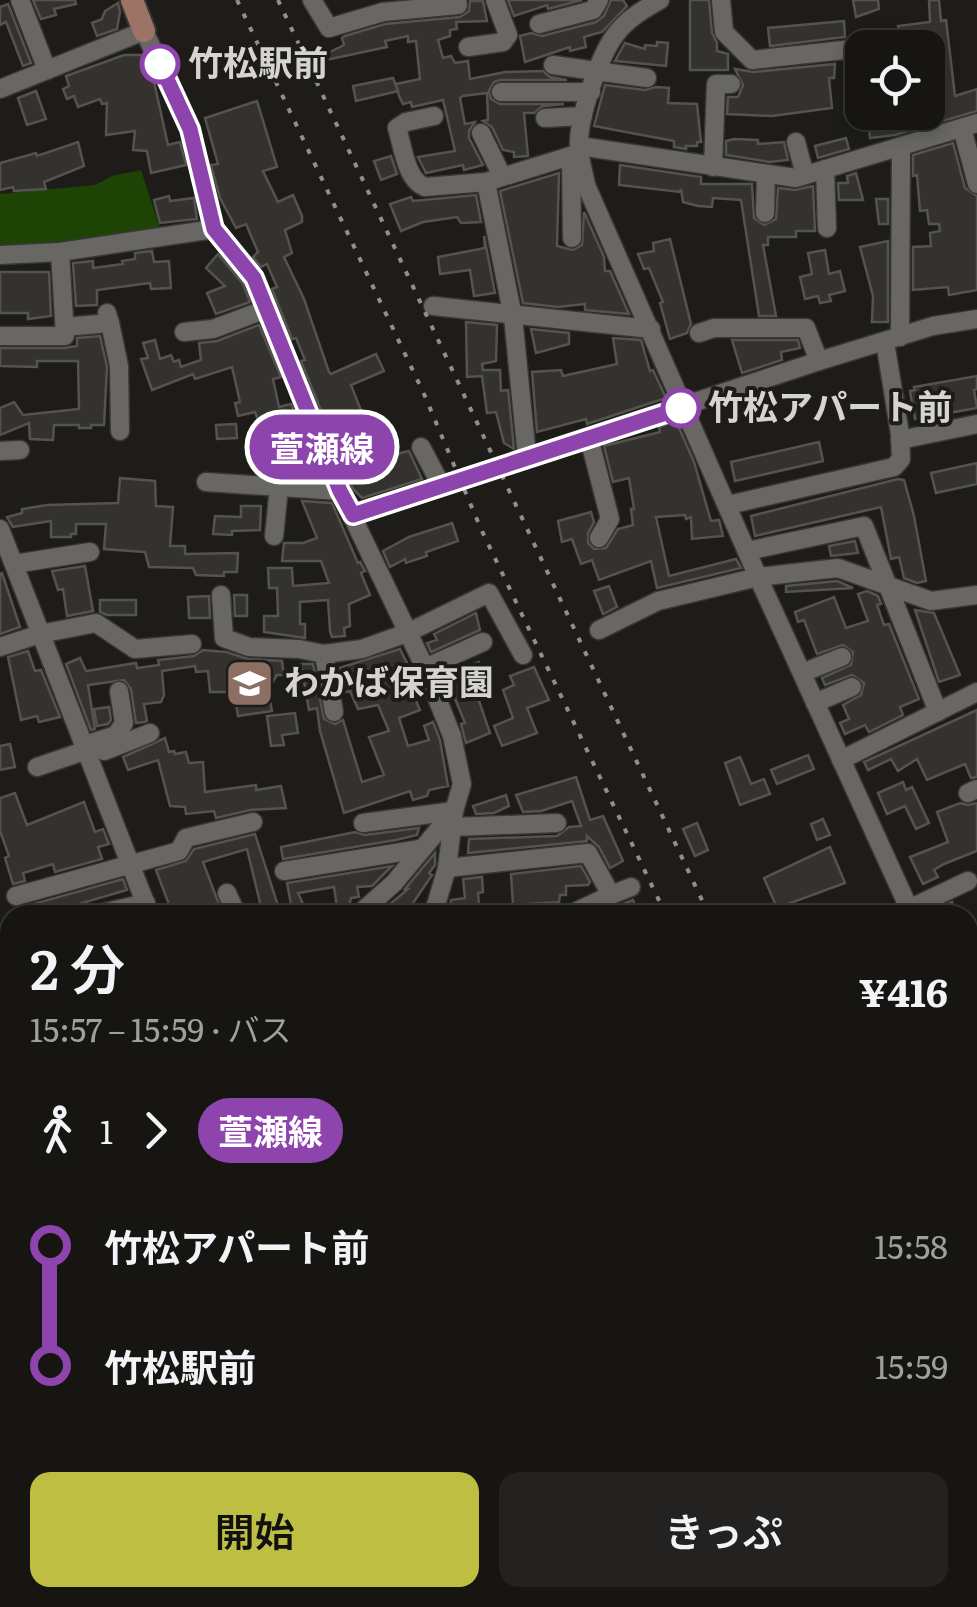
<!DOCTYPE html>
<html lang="ja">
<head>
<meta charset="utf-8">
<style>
	body { margin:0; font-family:Literata,"Noto Sans JP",serif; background:#232220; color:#f1f3f6; height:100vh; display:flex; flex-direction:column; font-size:38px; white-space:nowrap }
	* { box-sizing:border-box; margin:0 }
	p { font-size:32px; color:#9e9f9f }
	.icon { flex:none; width:55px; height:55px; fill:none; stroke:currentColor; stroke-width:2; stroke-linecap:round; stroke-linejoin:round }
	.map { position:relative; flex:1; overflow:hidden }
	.details { position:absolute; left:0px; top:905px; width:978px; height:702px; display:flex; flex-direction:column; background:#161512; border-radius:30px 30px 0 0; box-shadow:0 5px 15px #0003,0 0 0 2px #353432 }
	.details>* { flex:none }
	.badge { padding:0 20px; border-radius:32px; font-size:35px; line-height:65px }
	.fabs { position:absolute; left:845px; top:30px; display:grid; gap:20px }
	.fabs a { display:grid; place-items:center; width:100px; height:100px; border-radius:20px; background:#161512; box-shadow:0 5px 15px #0003,0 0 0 2px #353432; font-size:50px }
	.map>.badge { position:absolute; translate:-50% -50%; box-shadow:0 0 0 5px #fff }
	.legs { display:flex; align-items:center; gap:15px; height:110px; padding:0 30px; font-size:32px }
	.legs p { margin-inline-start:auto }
	.headline { display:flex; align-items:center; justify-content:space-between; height:170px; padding:0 30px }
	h1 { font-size:55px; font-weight:600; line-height:75px }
	.cta { display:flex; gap:20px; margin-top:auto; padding:20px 30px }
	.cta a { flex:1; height:115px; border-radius:20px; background:#bebf42; color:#111; font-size:40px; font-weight:600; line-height:115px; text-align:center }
	.cta a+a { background:#232220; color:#f1f3f6 }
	ul { padding:0 30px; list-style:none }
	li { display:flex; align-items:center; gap:35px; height:120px; font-size:38px }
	li i { display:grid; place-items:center; width:15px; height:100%; margin:0 12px; background:currentColor }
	li i::after { content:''; width:25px; height:25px; margin:-12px; border:8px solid; border-radius:50%; background:#161512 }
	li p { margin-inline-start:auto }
	li:first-child i { background:linear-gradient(#0000 50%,currentColor 0) }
	li:last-child i { background:linear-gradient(currentColor 50%,#0000 0) }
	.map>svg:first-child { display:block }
	.green { fill:#1d4405 }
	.building { fill:#34322e; stroke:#55534f; stroke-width:2.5 }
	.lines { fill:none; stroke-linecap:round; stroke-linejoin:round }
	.minor-casing { stroke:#393735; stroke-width:21 }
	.major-casing { stroke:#393735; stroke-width:26 }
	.minor { stroke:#696763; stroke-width:18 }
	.major { stroke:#9d7366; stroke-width:22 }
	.rail { stroke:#918f8c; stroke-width:4; stroke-dasharray:5 10; stroke-linecap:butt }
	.line-1-casing { stroke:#fff; stroke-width:22 }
	.line-1 { stroke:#8e44ad; stroke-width:15 }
	.stop-1-dot { fill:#fff; stroke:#8e44ad; stroke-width:5 }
	.labels { text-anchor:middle; stroke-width:8; stroke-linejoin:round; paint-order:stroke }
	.stop-label { font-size:35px; font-weight:bold; fill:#d6d4d2; stroke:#1d1c18; text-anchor:start }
	.poi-label { font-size:35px; font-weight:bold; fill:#d6d4d2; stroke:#1d1c18; text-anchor:start }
</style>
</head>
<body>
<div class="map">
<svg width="977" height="1607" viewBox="0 0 977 1607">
	<rect width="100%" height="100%" fill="#1d1c18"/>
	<!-- green -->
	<polygon class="green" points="141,170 161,231 142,237 0,250 0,194 95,185 112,176"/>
	<!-- building -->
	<g class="building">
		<polygon points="33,0 75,0 76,4 54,9 56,15 41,19"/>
		<polygon points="508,0 582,0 548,9 547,5 514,16"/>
		<polygon points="611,0 623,0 627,6 602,32 584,37 586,47 570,51 570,47 525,62 520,36 531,33 542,36 596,22 604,16"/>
		<polygon points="690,0 709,0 712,33 717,43 717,51 728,54 728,70 690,70"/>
		<polygon points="853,0 878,0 879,9 856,17"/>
		<polygon points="929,0 939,0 941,21 946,20 955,96 977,89 977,111 895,135 870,138 867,113 932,112 928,95 928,48 901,48 898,26 930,22"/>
		<polygon points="470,1 483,1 487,21 456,22 457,29 450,30 450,36 438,40 443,58 451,56 455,63 468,61 470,79 505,72 543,71 550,77 567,80 500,80 494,82 489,91 491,99 500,104 564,104 543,106 534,113 524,113 528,156 514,157 514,152 503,150 492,127 483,121 488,120 487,93 463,96 460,98 465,124 475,122 469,131 469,138 483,165 464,170 463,165 426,173 418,157 455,151 443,100 412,107 411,102 403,104 399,96 396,84 420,79 416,41 408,42 408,36 385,41 387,47 321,61 320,57 344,45 342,38 345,36 385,24 460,17 469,11"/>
		<polygon points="118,3 120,12 117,29 97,36 92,23 102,19 105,11"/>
		<polygon points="8,4 31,63 23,66 6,22 0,25 0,7"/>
		<polygon points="844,21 845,37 770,46 768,28"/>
		<polygon points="657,42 668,43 666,66 615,61 625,43 645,49 645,45 657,46"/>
		<polygon points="124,55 141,55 154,82 168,145 180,142 186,165 151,173 147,151 133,150 135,131 106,135 107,103 102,104 100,99 78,107 74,96 67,99 63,89 69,86 66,76"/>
		<polygon points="835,64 834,78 829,78 832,108 772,116 727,114 728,97 738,97 743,85 735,69 753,72"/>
		<polygon points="393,78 398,91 356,101 353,86"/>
		<polygon points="605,85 645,90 656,87 669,88 668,103 697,104 701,142 697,142 697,146 686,146 686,149 674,147 674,141 594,126"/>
		<polygon points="36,91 46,119 27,125 18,98"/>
		<polygon points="257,101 277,167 263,171 278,202 293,195 302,216 302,222 285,230 292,253 284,257 304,299 329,372 331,374 376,354 384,371 351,385 364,418 356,422 365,444 373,441 380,458 409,451 422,479 362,498 353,489 301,361 305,360 296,338 292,339 272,289 277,287 267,264 261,267 253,257 258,252 246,224 236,228 220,198 211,165 218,164 205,118"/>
		<polygon points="846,138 849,149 818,158 815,146"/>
		<polygon points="734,139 758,140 758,144 784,142 788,160 770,162 726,155 726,141"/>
		<polygon points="78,142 84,166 44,182 46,189 14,191 13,187 0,190 0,163 36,153 37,156"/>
		<polygon points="953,143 965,188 977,196 977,290 949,295 948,287 913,290 913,247 931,246 930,233 940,231 939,224 929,224 927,210 920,211 917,175 913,176 913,155"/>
		<polygon points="391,156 397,174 381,180 374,161"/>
		<polygon points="620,165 701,177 701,184 752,184 754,218 764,225 776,219 778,188 795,190 813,186 815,231 796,231 796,237 768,237 768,245 763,245 776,316 759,316 741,200 713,198 712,207 698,206 683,202 681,189 680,192 619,185"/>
		<polygon points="559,173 557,246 573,250 582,245 584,212 604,257 605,271 610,271 629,314 585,310 585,304 558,307 523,303 500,191"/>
		<polygon points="856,173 863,200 839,200 838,183 848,183 847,176"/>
		<polygon points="476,195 481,222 461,223 457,217 423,222 401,231 390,204 411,197 413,201"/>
		<polygon points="169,196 170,201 194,198 197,219 160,223 154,200"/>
		<polygon points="876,199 888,199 888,224 879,224"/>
		<polygon points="484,236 495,293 474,296 470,270 440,274 438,257 485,248"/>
		<polygon points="670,239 691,324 687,333 670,339 660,303 663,302 649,268 644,269 638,254 654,251 653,243"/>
		<polygon points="888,241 888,322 872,322 873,296 860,247"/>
		<polygon points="825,250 829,274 840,271 845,291 829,295 831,301 820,303 818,296 805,299 800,277 812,274 808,253"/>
		<polygon points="152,251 154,262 169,261 171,288 151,289 150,283 97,290 97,305 76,306 73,263 93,261 93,268 123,264 122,261 135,259 135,253"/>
		<polygon points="218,254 243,284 250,302 216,314 207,293 225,286 206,268"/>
		<polygon points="0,272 49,272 51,316 28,319 28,313 0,313"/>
		<polygon points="466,322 497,325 496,361 482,364 483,370 500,370 501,391 508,390 514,449 504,443 496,412 487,413 482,376 467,377"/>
		<polygon points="259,325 281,377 273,379 279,407 291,404 302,431 290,436 288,430 265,439 255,412 238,416 235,403 240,402 232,367 195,379 193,374 152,390 141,359 148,358 143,343 155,340 160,359 171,355 174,362 179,360 181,367 201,360 199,343 217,341"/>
		<polygon points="531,329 569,333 569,344 536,353"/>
		<polygon points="100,336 107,367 104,425 91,425 91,428 79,428 79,425 54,425 53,440 30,439 29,423 0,435 0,408 14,402 23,415 79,409 78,361 37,361 37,367 0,366 0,348 65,348 77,346 77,338"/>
		<polygon points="613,338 641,340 650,371 653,370 666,398 587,424 586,419 537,432 532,372 561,370 563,376 617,364"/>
		<polygon points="732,340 798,340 800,348 781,352 782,360 742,373"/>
		<polygon points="977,376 977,389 974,390 977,408 915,419 910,391 915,390 914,387"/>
		<polygon points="676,421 694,462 711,521 719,520 723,536 692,539 691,517 686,519 685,515 656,517 669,576 736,559 741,568 657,588 651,561 599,580 592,560 581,564 572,539 562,542 558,521 591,512 594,522 588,533 588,543 594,549 606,548 618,529 633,525 631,509 634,509 629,478 613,482 604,446 660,432 659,427"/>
		<polygon points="236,424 237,438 217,439 216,425"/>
		<polygon points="819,442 823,461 735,481 731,462"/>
		<polygon points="977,463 977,484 936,493 931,473"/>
		<polygon points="120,478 155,481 156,506 173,507 170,546 185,546 185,554 238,553 237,572 224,572 224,576 196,575 193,568 149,567 145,552 104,549 106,524 76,524 76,534 71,534 71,537 51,537 51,521 13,527 8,519 7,517 22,513 22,509 47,505 118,503"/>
		<polygon points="898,479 904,480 914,516 926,581 917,583 904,578 899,557 891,559 881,507 755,536 751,516"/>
		<polygon points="302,501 332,503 358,563 360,562 365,571 361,573 370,595 349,604 350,626 344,628 345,636 332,637 330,631 328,600 300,602 300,624 305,624 305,638 264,632 264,616 278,616 277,588 269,588 268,568 292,568 293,586 329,583 321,561 282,561 284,543 303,543 317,538"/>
		<polygon points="241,506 261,506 260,530 232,531 232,535 213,534 215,516 241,517"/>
		<polygon points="452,523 458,541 426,552 427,556 406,563 405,559 390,567 383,551 409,537"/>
		<polygon points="855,541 858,553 831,556 829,546"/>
		<polygon points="85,566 93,611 67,616 63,589 58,590 52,571"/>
		<polygon points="2,573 20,627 0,634 0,574"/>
		<polygon points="837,581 853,588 786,592 786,586"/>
		<polygon points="609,586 617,607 603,614 594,591"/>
		<polygon points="867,591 878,596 881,604 877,605 884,625 889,624 919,699 900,707 903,715 869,732 865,725 845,734 840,723 849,719 843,705 861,695 864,683 852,675 825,685 822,678 851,665 853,652 843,645 817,654 804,620 798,622 795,612 834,597 846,628 868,621 858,594"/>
		<polygon points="234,595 247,595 247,616 235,616"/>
		<polygon points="209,596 210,618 189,618 188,597"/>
		<polygon points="100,600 136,600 136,615 107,615 100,612"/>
		<polygon points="915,610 934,613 960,675 939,682"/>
		<polygon points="476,613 480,630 431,652 427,643 437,640 434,634"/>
		<polygon points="400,649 408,665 414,683 409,685 420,710 399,718 408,746 429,740 424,726 433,722 440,740 448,786 429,790 427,796 413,800 410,791 344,813 320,731 317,708 309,710 301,664 313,664 324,719 335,724 343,720 362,782 384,775 369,737 389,731 378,705 358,709 350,691 343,693 339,668"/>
		<polygon points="203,650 226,652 248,659 282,661 284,675 277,675 268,689 272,711 238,716 234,692 210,692 208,671 196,672 195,666 162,671 164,695 161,702 144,704 147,721 144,722 136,723 131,689 124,680 88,685 95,729 91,730 66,664 80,658 86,671 136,663 137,668 159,665 158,660 194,656"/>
		<polygon points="28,651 35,671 41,670 60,717 39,722 37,716 21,720 8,657"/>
		<polygon points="479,662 492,692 478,698 490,733 466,743 461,724 465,723 449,684 445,686 441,674"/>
		<polygon points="534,667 549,700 527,708 537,733 502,746 494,726 513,718 503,690 514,685 510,676"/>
		<polygon points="109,707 111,720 108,724 97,726 94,709"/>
		<polygon points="977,710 977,777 971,778 965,764 927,780 917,759 898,771 891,759 868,770 864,762"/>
		<polygon points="295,713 298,733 282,735 284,745 271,746 267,716"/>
		<polygon points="165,738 169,752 174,751 175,754 186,752 189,763 203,762 205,792 256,785 256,790 281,786 286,808 250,810 216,818 214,811 186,814 185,807 170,806 158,760 128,770 123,757"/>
		<polygon points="10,744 15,767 0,770 0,746"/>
		<polygon points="808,755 814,769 777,784 771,770"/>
		<polygon points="740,757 751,784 764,779 770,794 740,805 725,763"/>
		<polygon points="576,777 590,820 603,816 623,861 610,868 599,847 587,836 587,841 468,853 469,839 557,836 569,827 581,826 572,801 541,811 523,812 516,795"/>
		<polygon points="903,782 906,790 912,787 929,823 916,829 905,806 887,814 878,793"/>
		<polygon points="15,793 27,825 84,802 95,832 103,829 109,844 98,847 102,859 55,872 53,864 23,873 25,881 13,884 5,858 9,856 0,831 0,798"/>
		<polygon points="506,795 509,806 494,813 476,814 473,806"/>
		<polygon points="960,803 968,805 977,803 977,851 944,864 934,870 938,877 923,884 910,857 948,842 937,812"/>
		<polygon points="823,819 830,835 817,840 811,824"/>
		<polygon points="697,823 708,850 695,856 683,829"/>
		<polygon points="419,828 417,835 396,840 283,859 281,847 355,832 365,835"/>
		<polygon points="255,834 281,915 263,915 247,849 203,862 223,915 173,915 156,870 186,861 194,849"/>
		<polygon points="830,847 845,883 777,908 764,878"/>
		<polygon points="435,853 435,865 429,873 432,875 405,915 377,915 408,889 405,889"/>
		<polygon points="392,866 372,886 357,887 359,897 351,898 349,906 337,907 334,887 298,893 308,915 293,915 287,883"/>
		<polygon points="581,866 590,882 588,885 566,886 566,895 560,895 559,902 513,905 511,874"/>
		<polygon points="482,877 483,892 478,893 480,915 449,912 451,900 465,898 463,879"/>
		<polygon points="123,879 127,890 41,915 21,915 19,908"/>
		<polygon points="633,900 639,915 625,915 623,910 618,912 616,907"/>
		<polygon points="952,902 958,915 926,915"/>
	</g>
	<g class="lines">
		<defs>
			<g id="minor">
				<polyline points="20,0 47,70"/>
				<polyline points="312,0 329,28 383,12 458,5 457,0"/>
				<path d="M660 0C644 9 627 19 616 34 599 56 578 118 579 146 579 159 584 173 586 185L758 577 912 915"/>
				<polyline points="721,0 724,32 752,60 862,48"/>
				<polyline points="539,24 593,10 599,0"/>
				<polyline points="468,47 503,42 508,35 495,0"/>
				<polyline points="553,65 647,78"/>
				<polyline points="0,89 144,31 190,129 214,229 254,278 340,491 425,668 452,736 462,784 454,811 447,868 433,915"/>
				<polyline points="501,92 591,92"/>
				<path d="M434 116 406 122 397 128C403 147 406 180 425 187L486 182 580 153"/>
				<polyline points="545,118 583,116"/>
				<polyline points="962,128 977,184"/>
				<polyline points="481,133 502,176"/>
				<polyline points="796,142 805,175"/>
				<polyline points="579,146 796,178 977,123"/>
				<polyline points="571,156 572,238"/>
				<polyline points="713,167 716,84 731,84"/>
				<polyline points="825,169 827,228"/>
				<polyline points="486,182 513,317 527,457"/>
				<polyline points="765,213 766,174"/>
				<polyline points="0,255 60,252 214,229"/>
				<polyline points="433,306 651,329"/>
				<polyline points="110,323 119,366 120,431"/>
				<polyline points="65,327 110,323 107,313"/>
				<polyline points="184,332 213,329 266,309"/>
				<polyline points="699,333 714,328 806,328 819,361"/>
				<polyline points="0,336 65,336 60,252"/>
				<polyline points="900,337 901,148"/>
				<polyline points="589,438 610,519 599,538"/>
				<polyline points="900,440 977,424"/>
				<polyline points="421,447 441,485"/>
				<polyline points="0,451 20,450"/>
				<polyline points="206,482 340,491"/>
				<polyline points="728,505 894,467 901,459 900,434 885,342"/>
				<polyline points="353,515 819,361 933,326 977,319"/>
				<polyline points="0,529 150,915"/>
				<polyline points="274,536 279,487"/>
				<polyline points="747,551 864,526 938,712"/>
				<polyline points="14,564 90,552"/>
				<polyline points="221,595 224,638 249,647 299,649 324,654 362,649 407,633 489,593 523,655"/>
				<polyline points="599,630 658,601 758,577 838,568 931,601 977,595"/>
				<polyline points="0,647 40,634 96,623 135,649 192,644"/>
				<polyline points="324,654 334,712"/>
				<polyline points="425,668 483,642"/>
				<polyline points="802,673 842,657"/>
				<polyline points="815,703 852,687"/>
				<polyline points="85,745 116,735 124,723 119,691"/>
				<polyline points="104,751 150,733"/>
				<polyline points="841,760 977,692"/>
				<polyline points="37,767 87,750"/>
				<polyline points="968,793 977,789"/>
				<polyline points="363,823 454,811"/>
				<polyline points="453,827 557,823"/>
				<polyline points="447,868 588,853 611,895 569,915"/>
				<polyline points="284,871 420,849"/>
				<polyline points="227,893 237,915"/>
				<polyline points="611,895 631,887"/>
				<polyline points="16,896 179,851 186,838 253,822"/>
				<polyline points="909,909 968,881"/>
				<polyline points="93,915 146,903"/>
				<polyline points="358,915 394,883 454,811"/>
				<polyline points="968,949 977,944"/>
				<polyline points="0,1010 10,1010"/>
				<polyline points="968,1035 977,1056"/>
				<polyline points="968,1114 977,1111"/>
				<polyline points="0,1167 5,1177"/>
				<polyline points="0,1187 10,1206"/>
				<polyline points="0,1252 10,1246"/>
				<polyline points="968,1293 977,1289"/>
				<polyline points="0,1315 10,1310"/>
				<polyline points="968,1379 977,1400"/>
				<polyline points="0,1480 10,1497"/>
				<polyline points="0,1520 10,1515"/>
				<polyline points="968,1539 977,1534"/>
				<polyline points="174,1598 179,1607"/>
				<polyline points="208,1598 213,1607"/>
				<polyline points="406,1598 411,1607"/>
				<polyline points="600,1598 607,1607"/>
				<polyline points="652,1598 656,1607"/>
				<polyline points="35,1607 39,1598"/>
				<polyline points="354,1607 382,1598"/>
				<polyline points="674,1607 698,1598"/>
				<polyline points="827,1607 847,1598"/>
			</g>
			<polyline id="major" points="132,0 144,31"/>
		</defs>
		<!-- minor casing -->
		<use href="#minor" class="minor-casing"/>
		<!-- major casing -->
		<use href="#major" class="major-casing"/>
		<!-- minor -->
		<use href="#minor" class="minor"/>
		<!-- major -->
		<use href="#major" class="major"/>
		<!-- rail -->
		<g class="rail">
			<polyline points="237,0 424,394 481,529 666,915"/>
			<polyline points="278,0 709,915"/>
			<polyline points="968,1465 977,1485"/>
			<polyline points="968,1553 977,1574"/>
		</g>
	</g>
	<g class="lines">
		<defs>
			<polyline id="line-1" points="160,64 190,129 214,229 254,278 340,491 353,515 681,408"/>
		</defs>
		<!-- line-1 casing -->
		<use href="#line-1" class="line-1-casing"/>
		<!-- line-1 -->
		<use href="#line-1" class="line-1"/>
	</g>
	<!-- icons -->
	<defs>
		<symbol id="school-square" viewBox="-11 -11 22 22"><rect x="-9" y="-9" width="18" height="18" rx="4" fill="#8d6e63" stroke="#1d1c18"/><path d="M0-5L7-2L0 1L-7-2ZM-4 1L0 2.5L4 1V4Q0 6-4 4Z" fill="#fff"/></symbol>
	</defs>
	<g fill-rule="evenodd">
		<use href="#school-square" x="222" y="656" width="55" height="55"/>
	</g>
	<!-- markers -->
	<g class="stop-1-dot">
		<circle cx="160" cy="64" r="18"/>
		<circle cx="681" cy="408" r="18"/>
	</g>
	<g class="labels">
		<!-- stop labels -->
		<g class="stop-label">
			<text x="188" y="76">竹松駅前</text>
			<text x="708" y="420">竹松アパート前</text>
		</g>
		<!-- poi labels -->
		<g class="poi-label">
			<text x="284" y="695">わかば保育園</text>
		</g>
	</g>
</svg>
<div class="fabs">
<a><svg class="icon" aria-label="locate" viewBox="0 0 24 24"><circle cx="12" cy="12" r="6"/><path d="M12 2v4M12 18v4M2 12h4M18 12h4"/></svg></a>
</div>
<b class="badge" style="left:322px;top:447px;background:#8e44ad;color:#fff">萱瀬線</b>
<section class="details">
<div class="headline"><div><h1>2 分</h1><p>15:57 – 15:59 · バス</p></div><b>¥416</b></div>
<div class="legs"><svg class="icon" aria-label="walk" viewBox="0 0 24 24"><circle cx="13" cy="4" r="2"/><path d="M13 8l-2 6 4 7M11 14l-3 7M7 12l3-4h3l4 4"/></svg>1<svg class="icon" aria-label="forward" viewBox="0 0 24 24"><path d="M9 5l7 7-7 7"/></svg><b class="badge" style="background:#8e44ad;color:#fff">萱瀬線</b></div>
<ul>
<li><i style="color:#8e44ad"></i><b>竹松アパート前</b><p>15:58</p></li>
<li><i style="color:#8e44ad"></i><b>竹松駅前</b><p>15:59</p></li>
</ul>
<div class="cta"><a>開始</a><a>きっぷ</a></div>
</section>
</div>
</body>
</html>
